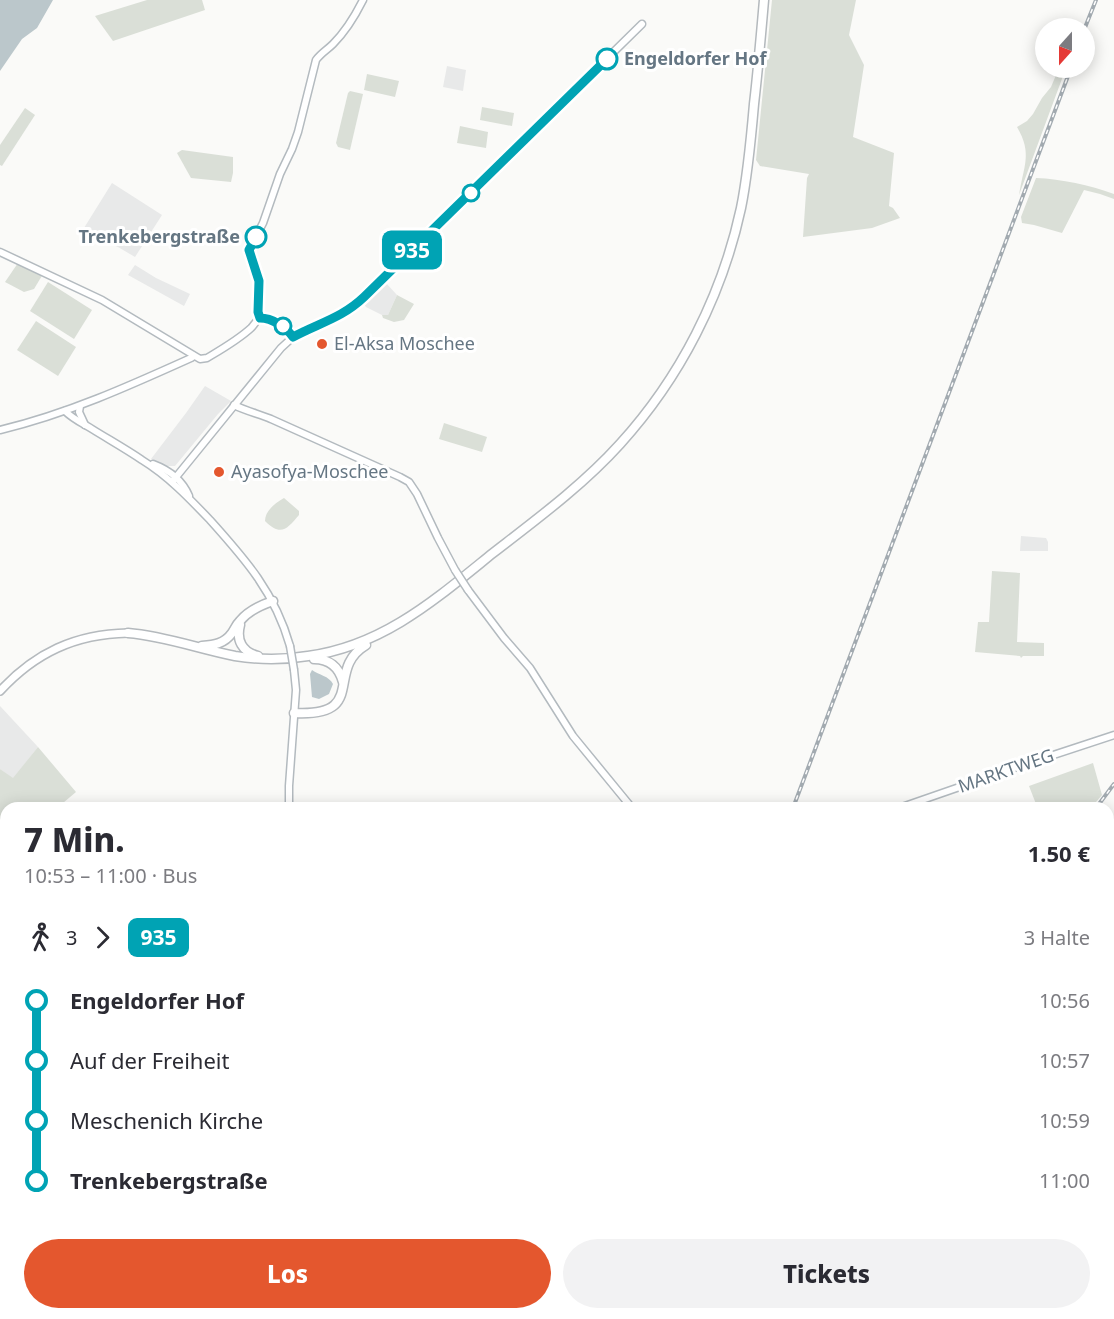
<!DOCTYPE html>
<html lang="de">
<head>
<meta charset="utf-8">
<style>
	body { margin:0; font-family:"Noto Sans",sans-serif; background:#f2f2f3; color:#2b2b33; height:100vh; display:flex; flex-direction:column; font-size:22px; white-space:nowrap }
	* { box-sizing:border-box; margin:0 }
	p { font-size:20px; color:#7c7c81 }
	.icon { flex:none; width:33px; height:33px; fill:none; stroke:currentColor; stroke-width:2; stroke-linecap:round; stroke-linejoin:round }
	.map { position:relative; flex:1; overflow:hidden }
	.panel { position:absolute; left:0px; top:802px; width:1114px; height:518px; display:flex; flex-direction:column; background:#fff; border-radius:18px 18px 0 0; box-shadow:0 3px 15px #0003 }
	.panel>* { flex:none }
	.badge { padding:0 12px; border-radius:9px; font-size:21px; line-height:39px }
	.needle { width:39px; rotate:201deg }
	.tools { position:absolute; left:1035px; top:18px; display:grid; gap:12px }
	.tools a { display:grid; place-items:center; width:60px; height:60px; border-radius:50%; background:#fff; box-shadow:0 3px 15px #0003; font-size:30px }
	.map>.badge { position:absolute; translate:-50% -50%; box-shadow:0 0 0 3px #fff }
	.legs { display:flex; align-items:center; gap:9px; height:66px; padding:0 24px; font-size:20px }
	.legs p { margin-inline-start:auto }
	.summary { display:flex; align-items:center; justify-content:space-between; height:102px; padding:0 24px }
	h1 { font-size:33px; font-weight:800; line-height:45px }
	.action { display:flex; gap:12px; margin-top:auto; padding:12px 24px }
	.action a { flex:1; height:69px; border-radius:36px; background:#e4572e; color:#fff; font-size:24px; font-weight:800; line-height:69px; text-align:center }
	.action a+a { background:#f2f2f3; color:#2b2b33 }
	ul { padding:0 24px; list-style:none }
	li { display:flex; align-items:center; gap:21px; height:60px; font-size:22px }
	li i { display:grid; place-items:center; width:9px; height:100%; margin:0 8px; background:currentColor }
	li i::after { content:''; width:15px; height:15px; margin:-8px; border:4px solid; border-radius:50%; background:#fff }
	li p { margin-inline-start:auto }
	li:first-child i { background:linear-gradient(#0000 50%,currentColor 0) }
	li:last-child i { background:linear-gradient(currentColor 50%,#0000 0) }
	.map>svg:first-child { display:block }
	.built { fill:#e8e9e9 }
	.green { fill:#dadfd7 }
	.water { fill:#bbc7cb }
	.lines { fill:none; stroke-linecap:round; stroke-linejoin:round }
	.secondary-casing { stroke:#b3babf; stroke-width:9 }
	.primary-casing { stroke:#b5babe; stroke-width:10 }
	.highway-casing { stroke:#b4b9bd; stroke-width:11 }
	.secondary { stroke:#fff; stroke-width:6 }
	.primary { stroke:#fff; stroke-width:7 }
	.highway { stroke:#fff; stroke-width:8 }
	.rail-casing { stroke:#a2aab0; stroke-width:4 }
	.rail { stroke:#fff; stroke-width:1.5; stroke-dasharray:4.5; stroke-linecap:butt }
	.secondary-bridge-casing { stroke:#b3babf; stroke-width:9; stroke-linecap:butt }
	.secondary-bridge { stroke:#fff; stroke-width:6 }
	.line-1-casing { stroke:#fff; stroke-width:14 }
	.line-1 { stroke:#00a3b4; stroke-width:9 }
	.stop-1-dot { fill:#fff; stroke:#00a3b4; stroke-width:3 }
	.poi-dot { fill:#e4572e; stroke:#fff; stroke-width:2 }
	.labels { text-anchor:middle; stroke-width:6; stroke-linejoin:round; paint-order:stroke }
	.stop-label { font-size:18px; font-weight:bold; fill:#657683; stroke:#fff; text-anchor:start }
	.poi-label { font-size:18px; fill:#657683; stroke:#fff; text-anchor:start }
	.street-label { font-size:18px; fill:#657683; stroke:#fff }
</style>
</head>
<body>
<div class="map">
<svg width="1114" height="1319" viewBox="0 0 1114 1319">
	<rect width="100%" height="100%" fill="#fafaf8"/>
	<!-- built -->
	<g class="built">
		<polygon points="447,66 466,70 463,91 443,87"/>
		<polygon points="112,183 162,215 135,257 118,247 103,241 84,228"/>
		<polygon points="135,265 156,278 190,294 184,306 128,275"/>
		<polygon points="385,282 397,295 388,315 382,315 366,307 364,304"/>
		<polygon points="205,386 231,401 218,414 175,466 166,466 154,462 151,459 186,413"/>
		<polygon points="1021,536 1046,538 1048,542 1048,551 1020,551"/>
		<polygon points="0,706 38,747 13,779 0,769"/>
		<polygon points="1109,1223 1110,1225 1114,1226 1114,1319 1023,1319 1024,1314 1108,1314"/>
		<polygon points="27,1314 221,1314 235,1319 46,1319"/>
		<polygon points="242,1314 368,1314 369,1319 255,1319"/>
		<rect x="821" y="1314" width="179" height="5"/>
	</g>
	<!-- green -->
	<g class="green">
		<polygon points="147,0 202,0 205,10 113,41 95,16"/>
		<polygon points="772,0 856,0 849,35 864,65 853,137 894,153 889,206 893,208 900,218 872,228 803,237 807,178 809,174 760,166 756,160"/>
		<path d="M1059 68H1066L1019 195C1023 167 1033 154 1017 127L1027 121 1033 114 1042 98 1051 87Z"/>
		<polygon points="367,74 399,81 395,97 364,90"/>
		<polygon points="350,91 363,94 350,150 338,147 336,143 348,93"/>
		<polygon points="482,107 514,113 512,126 480,120"/>
		<polygon points="25,108 35,115 2,166 0,165 0,145"/>
		<polygon points="460,126 488,132 486,148 457,143"/>
		<polygon points="182,150 233,157 233,173 231,182 191,178 177,153"/>
		<path d="M1036 178C1062 179 1089 185 1114 194V199L1100 194 1084 190 1062 233 1034 225 1022 223 1021 217Z"/>
		<polygon points="18,263 43,274 34,289 24,292 5,282"/>
		<polygon points="48,282 92,310 74,339 30,311"/>
		<polygon points="397,295 414,304 404,320 394,322 383,318 382,315 388,315"/>
		<polygon points="36,321 76,347 58,376 17,350"/>
		<polygon points="444,423 487,437 482,452 439,439"/>
		<path d="M284 498 299 511V515C287 529 281 537 265 521 265 511 275 503 284 498Z"/>
		<polygon points="992,571 1020,573 1017,642 1044,643 1044,656 1023,656 1021,658 1020,656 975,652 978,622 989,622"/>
		<polygon points="38,747 76,792 57,808 6,808 6,833 0,828 0,769 13,778"/>
		<polygon points="1093,763 1102,795 1091,808 1053,808 1052,804 1036,804 1029,786"/>
		<polygon points="1114,841 1114,921 1112,939 1108,939 1108,842"/>
	</g>
	<!-- water -->
	<g class="water">
		<polygon points="0,0 53,0 37,28 22,39 0,71"/>
		<path d="M312 670C319 675 329 676 333 684L329 694 319 699 312 697 310 674Z"/>
	</g>
	<g class="lines">
		<defs>
			<g id="secondary">
				<path d="M0 252 102 300 200 359 207 358C222 349 238 340 251 328 254 325 257 319 261 318 270 315 289 330 293 337"/>
				<path d="M260 318 258 312 259 283 249 250 263 223 280 174 292 149 298 132 316 60C321 53 327 50 333 44 346 31 355 16 363 0"/>
				<path d="M234 405C246 411 259 414 271 419L400 477 409 482 417 494 438 538 455 570"/>
				<polyline points="80,406 79,412 85,425"/>
				<path d="M65 411C73 419 82 423 92 429 108 439 126 449 142 460 168 476 189 498 210 520 246 560 275 593 290 646"/>
				<path d="M0 430C67 414 129 386 191 358L194 356"/>
				<path d="M153 464C169 470 182 479 189 496"/>
				<polyline points="172,482 281,348 293,337 337,317 355,306 642,24"/>
				<polyline points="468,590 504,638 530,668 573,736 632,808"/>
				<polyline points="289,808 289,786 296,690 294,670"/>
				<polyline points="899,808 1017,767 1114,735"/>
				<polyline points="1108,1201 1114,1200"/>
				<polyline points="0,1248 6,1251"/>
				<polyline points="234,1314 247,1319"/>
				<polyline points="372,1314 373,1319"/>
				<polyline points="624,1319 632,1314"/>
			</g>
			<path id="primary" d="M0 691C35 653 75 634 128 633"/>
			<g id="highway">
				<path d="M240 625C236 640 242 652 258 656"/>
				<path d="M128 633C165 636 199 649 235 656 259 660 284 660 308 656 383 646 436 599 493 553 537 519 583 485 620 444 680 378 722 296 741 208 748 174 751 139 754 104 758 70 761 35 764 0"/>
				<path d="M202 646C214 645 224 644 232 633 235 629 236 625 240 621 248 611 261 605 273 601"/>
				<path d="M314 659C329 659 339 667 343 682"/>
				<path d="M294 713C369 717 324 670 366 645"/>
			</g>
		</defs>
		<!-- secondary casing -->
		<use href="#secondary" class="secondary-casing"/>
		<!-- primary casing -->
		<use href="#primary" class="primary-casing"/>
		<!-- highway casing -->
		<use href="#highway" class="highway-casing"/>
		<!-- secondary -->
		<use href="#secondary" class="secondary"/>
		<!-- primary -->
		<use href="#primary" class="primary"/>
		<!-- highway -->
		<use href="#highway" class="highway"/>
		<defs>
			<g id="rail">
				<polyline points="1084,30 1096,0"/>
				<polyline points="793,808 1071,68"/>
				<polyline points="1096,808 1114,784"/>
				<polyline points="496,1319 500,1314"/>
				<polyline points="537,1319 540,1314"/>
				<polyline points="548,1319 551,1314"/>
				<polyline points="575,1319 579,1314"/>
			</g>
		</defs>
		<!-- rail casing -->
		<use href="#rail" class="rail-casing"/>
		<!-- rail -->
		<use href="#rail" class="rail"/>
		<defs>
			<g id="secondary-bridge">
				<polyline points="455,570 468,590"/>
				<polyline points="290,646 294,670"/>
			</g>
		</defs>
		<!-- secondary-bridge casing -->
		<use href="#secondary-bridge" class="secondary-bridge-casing"/>
		<!-- secondary-bridge -->
		<use href="#secondary-bridge" class="secondary-bridge"/>
	</g>
	<g class="lines">
		<defs>
			<path id="line-1" d="M256 237 249 250 259 281 258 312 260 318C272 318 286 327 293 337 319 323 342 318 364 297L607 59"/>
		</defs>
		<!-- line-1 casing -->
		<use href="#line-1" class="line-1-casing"/>
		<!-- line-1 -->
		<use href="#line-1" class="line-1"/>
	</g>
	<!-- markers -->
	<g class="stop-1-dot">
		<circle cx="607" cy="59" r="10"/>
		<circle cx="471" cy="193" r="8"/>
		<circle cx="256" cy="237" r="10"/>
		<circle cx="283" cy="326" r="8"/>
	</g>
	<g class="poi-dot">
		<circle cx="322" cy="344" r="6"/>
		<circle cx="219" cy="472" r="6"/>
	</g>
	<g class="labels">
		<!-- stop labels -->
		<g class="stop-label">
			<text x="624" y="65">Engeldorfer Hof</text>
			<text x="240" y="243" text-anchor="end">Trenkebergstraße</text>
		</g>
		<!-- poi labels -->
		<g class="poi-label">
			<text x="334" y="350">El-Aksa Moschee</text>
			<text x="231" y="478">Ayasofya-Moschee</text>
		</g>
		<!-- street labels -->
		<g class="street-label">
			<text transform="translate(1006 771) rotate(-19)" y="6">MARKTWEG</text>
		</g>
	</g>
</svg>
<div class="tools">
<a><svg class="needle" viewBox="-14 -14 28 28"><path d="M0-13l5 13h-10z" fill="#e53935"/><path d="M0 13l5-13h-10z" fill="#7c7c81"/></svg></a>
</div>
<b class="badge" style="left:412px;top:250px;background:#00a3b4;color:#fff">935</b>
<section class="panel">
<div class="summary"><div><h1>7 Min.</h1><p>10:53 – 11:00 · Bus</p></div><b>1.50 €</b></div>
<div class="legs"><svg class="icon" aria-label="walk" viewBox="0 0 24 24"><circle cx="13" cy="4" r="2"/><path d="M13 8l-2 6 4 7M11 14l-3 7M7 12l3-4h3l4 4"/></svg>3<svg class="icon" aria-label="forward" viewBox="0 0 24 24"><path d="M9 5l7 7-7 7"/></svg><b class="badge" style="background:#00a3b4;color:#fff">935</b><p>3 Halte</p></div>
<ul>
<li><i style="color:#00a3b4"></i><b>Engeldorfer Hof</b><p>10:56</p></li>
<li><i style="color:#00a3b4"></i><span>Auf der Freiheit</span><p>10:57</p></li>
<li><i style="color:#00a3b4"></i><span>Meschenich Kirche</span><p>10:59</p></li>
<li><i style="color:#00a3b4"></i><b>Trenkebergstraße</b><p>11:00</p></li>
</ul>
<div class="action"><a>Los</a><a>Tickets</a></div>
</section>
</div>
</body>
</html>
